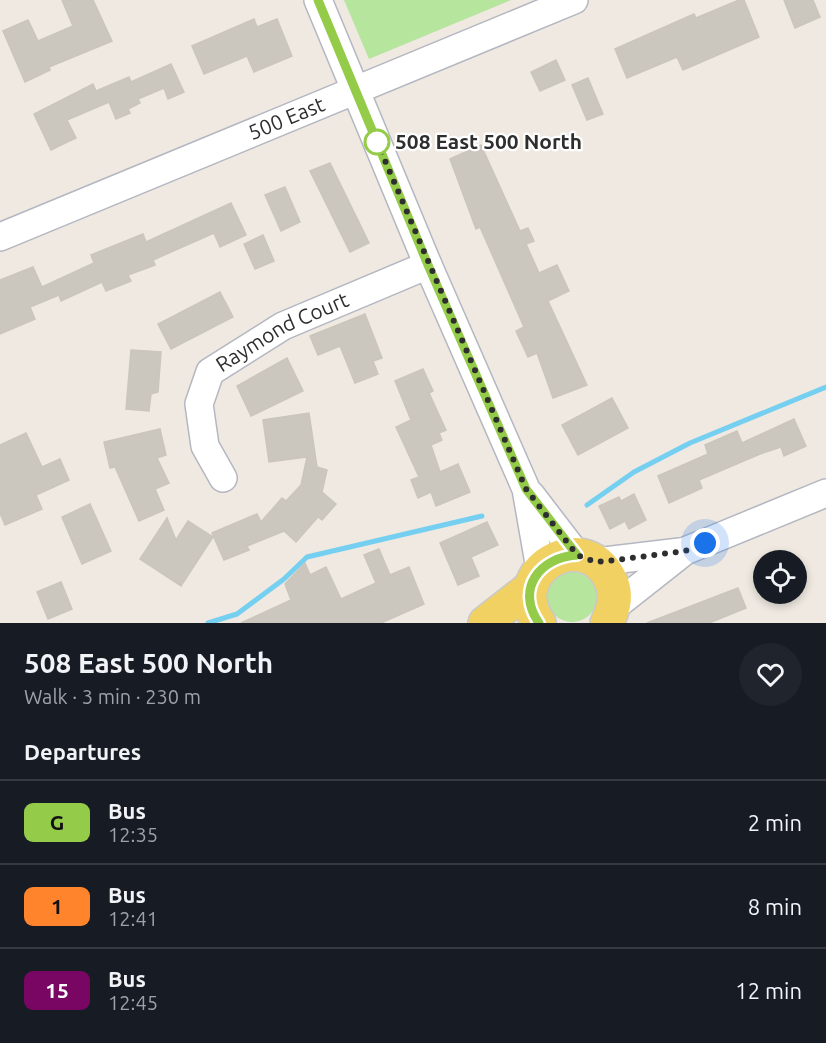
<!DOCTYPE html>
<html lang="en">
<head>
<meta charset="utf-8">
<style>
	body { margin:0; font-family:Ubuntu,sans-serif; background:#20242c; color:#f1f3f6; height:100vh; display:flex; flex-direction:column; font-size:22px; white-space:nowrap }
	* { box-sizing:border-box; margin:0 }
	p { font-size:20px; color:#9ea1a6 }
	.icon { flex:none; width:33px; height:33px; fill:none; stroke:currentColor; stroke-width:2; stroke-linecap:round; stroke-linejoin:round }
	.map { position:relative; height:623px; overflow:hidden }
	.side { display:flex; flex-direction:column; background:#171b24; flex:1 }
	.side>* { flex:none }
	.badge { padding:0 12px; border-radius:9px; font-size:21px; line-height:39px }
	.tools { position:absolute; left:753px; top:550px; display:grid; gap:12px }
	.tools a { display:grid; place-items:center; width:54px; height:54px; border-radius:50%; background:#171b24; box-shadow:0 3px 9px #0003; font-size:30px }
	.you { position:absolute; width:30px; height:30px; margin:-15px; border:4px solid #fff; border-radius:50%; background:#1a73e8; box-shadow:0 0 0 9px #1a73e833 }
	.map>.badge { position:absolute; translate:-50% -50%; box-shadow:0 0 0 3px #fff }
	h2 { padding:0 24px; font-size:22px; line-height:54px }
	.round { display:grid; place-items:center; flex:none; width:63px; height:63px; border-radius:32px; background:#20242c }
	.summary { display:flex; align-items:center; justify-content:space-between; height:102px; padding:0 24px }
	h1 { font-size:28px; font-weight:700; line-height:45px }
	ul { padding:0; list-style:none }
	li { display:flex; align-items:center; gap:18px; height:84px; padding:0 24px; border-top:2px solid #363941 }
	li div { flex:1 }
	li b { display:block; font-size:22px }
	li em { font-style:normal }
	li .badge { min-width:66px; font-weight:700; text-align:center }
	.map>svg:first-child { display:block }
	.green { fill:#b6e59e }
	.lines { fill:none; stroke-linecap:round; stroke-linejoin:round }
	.stream { stroke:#75cff0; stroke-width:5 }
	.building { fill:#cbc7bf; stroke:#cbc5ba; stroke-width:1.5 }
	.minor-casing { stroke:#b4b7c1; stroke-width:30 }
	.major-casing { stroke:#c9c9c9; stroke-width:36 }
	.minor { stroke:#fff; stroke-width:27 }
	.major { stroke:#f2d163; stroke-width:33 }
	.line-casing { stroke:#fff; stroke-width:14 }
	.line { stroke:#94cb49; stroke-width:9 }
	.walk { stroke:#2e2e2e; stroke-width:6; stroke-dasharray:0 10.8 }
	.stop-dot { fill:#fff; stroke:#94cb49; stroke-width:3 }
	.labels { text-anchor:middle; stroke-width:4.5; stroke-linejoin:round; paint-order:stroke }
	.street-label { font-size:21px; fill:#2e2e2e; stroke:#fff }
	.stop-label { font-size:21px; font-weight:bold; fill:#2e2e2e; stroke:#fff; text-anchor:start }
</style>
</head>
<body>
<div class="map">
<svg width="826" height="623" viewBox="0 0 826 623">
	<rect width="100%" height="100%" fill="#efe9e1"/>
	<!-- green -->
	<g class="green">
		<polygon points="344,0 511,0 369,59"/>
		<circle cx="572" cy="597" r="25"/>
	</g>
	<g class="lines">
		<!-- stream -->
		<g class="stream">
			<polyline points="587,505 634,472 690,443 826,387"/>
			<polyline points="208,623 237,614 284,579 307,557 482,516"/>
		</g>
	</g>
	<!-- building -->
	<g class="building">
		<polygon points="62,0 93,0 112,41 49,67 50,70 25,82 3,31 28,20 38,41 73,26"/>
		<polygon points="739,0 744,0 759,37 683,70 677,57 627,78 615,49 694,14 696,18"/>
		<polygon points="784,0 813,0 820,17 795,28"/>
		<polygon points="254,19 257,27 277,19 292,56 254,72 247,56 204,74 192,46"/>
		<polygon points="556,60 565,80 540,91 531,72"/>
		<polygon points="171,64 184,92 168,99 164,88 138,99 140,103 128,109 130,113 116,119 109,102 67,120 76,138 51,150 34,114 93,84 96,91 129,77 131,82"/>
		<polygon points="588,78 603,114 587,120 572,85"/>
		<polygon points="481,145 520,231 528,228 534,241 526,244 539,273 557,265 569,291 548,301 587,385 553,398 537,353 528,357 516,331 524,327 480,227 476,229 450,159"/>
		<polygon points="330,163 369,243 350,252 310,171"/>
		<polygon points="285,187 300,222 281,231 265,195"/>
		<polygon points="231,203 246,235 220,247 214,233 153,260 155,265 128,275 131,281 106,291 102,282 61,301 59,295 30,307 35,319 0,334 0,280 33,267 42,287 94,263 91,255 143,234 146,242"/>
		<polygon points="263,235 274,261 255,269 244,244"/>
		<polygon points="220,292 233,317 171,349 158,324"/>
		<polygon points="365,314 382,358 373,361 378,374 355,383 340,346 318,355 310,336"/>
		<polygon points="131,350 161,352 158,392 151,394 149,411 126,409"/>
		<polygon points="287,358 303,391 251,416 237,386"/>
		<polygon points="423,369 433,391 429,393 446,430 439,433 442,440 431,445 440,472 458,464 470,492 436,506 431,492 418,498 411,480 419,477 396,427 411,420 395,381"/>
		<polygon points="612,398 628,428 578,455 562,425"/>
		<polygon points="309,413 317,467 327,470 322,492 336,504 322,520 318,517 296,542 284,531 247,546 249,550 224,560 212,533 257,514 261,522 282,498 286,501 301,485 307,457 269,462 263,420"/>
		<polygon points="794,419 806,446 784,456 781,447 760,454 699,480 702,488 669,503 658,476 708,454 705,445 737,431 742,443"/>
		<polygon points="160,429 166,455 157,458 169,483 155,489 164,510 139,521 115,467 110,468 104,442"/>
		<polygon points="26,433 42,467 60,459 69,480 36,495 42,509 5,525 0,513 0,445"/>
		<polygon points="634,494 646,520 629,529 625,521 610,529 599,506 619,497 621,501"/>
		<polygon points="90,504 111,551 82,564 62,517"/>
		<polygon points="167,518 176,540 188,521 213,537 181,586 140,559"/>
		<polygon points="487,522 498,545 471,557 479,576 458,585 440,543"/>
		<polygon points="379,549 390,575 409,567 424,604 381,623 241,623 291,600 285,584 305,563 310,575 326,567 341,599 376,583 364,555"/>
		<polygon points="61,582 72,609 48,619 37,592"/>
		<polygon points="738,588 746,608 709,623 647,623"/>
	</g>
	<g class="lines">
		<defs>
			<g id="minor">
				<polyline points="318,0 428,265 526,489 540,569"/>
				<path id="s1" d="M0 237 574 0"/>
				<path id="s2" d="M223 478 205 446 199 404 210 372 283 326 428 265"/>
				<polyline points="531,495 577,555"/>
				<polyline points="596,562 680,552"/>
				<polyline points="614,607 685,551 826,493"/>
			</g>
			<g id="major">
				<polyline points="485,623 531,587"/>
				<path d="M539 623C503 572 583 524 610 579 618 594 614 608 607 623"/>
			</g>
		</defs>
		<!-- minor casing -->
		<use href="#minor" class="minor-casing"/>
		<!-- major casing -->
		<use href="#major" class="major-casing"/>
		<!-- minor -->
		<use href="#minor" class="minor"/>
		<!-- major -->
		<use href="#major" class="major"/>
	</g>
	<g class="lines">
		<defs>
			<path id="line" d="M318 0 428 265 526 489 577 555C540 557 515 589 539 623"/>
		</defs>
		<!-- line casing -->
		<use href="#line" class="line-casing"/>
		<!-- line -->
		<use href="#line" class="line"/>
		<!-- walk -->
		<polyline class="walk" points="377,142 526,489 577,555 596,562 616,560 685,551 705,543"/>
	</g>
	<!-- markers -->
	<circle class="stop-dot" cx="377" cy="142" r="12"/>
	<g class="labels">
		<!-- street labels -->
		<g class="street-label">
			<text dy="7" stroke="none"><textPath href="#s1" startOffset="310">500 East</textPath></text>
			<text dy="7" stroke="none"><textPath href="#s2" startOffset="196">Raymond Court</textPath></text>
		</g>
		<!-- stop labels -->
		<g class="stop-label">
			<text x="395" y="149">508 East 500 North</text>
		</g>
	</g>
</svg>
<div class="tools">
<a><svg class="icon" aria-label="locate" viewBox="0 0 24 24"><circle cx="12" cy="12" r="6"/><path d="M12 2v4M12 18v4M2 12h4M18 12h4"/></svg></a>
</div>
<div class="you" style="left:705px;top:543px"></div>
</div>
<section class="side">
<div class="summary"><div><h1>508 East 500 North</h1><p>Walk · 3 min · 230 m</p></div><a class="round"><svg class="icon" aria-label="heart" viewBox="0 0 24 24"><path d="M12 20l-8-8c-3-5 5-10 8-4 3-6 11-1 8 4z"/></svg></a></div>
<h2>Departures</h2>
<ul>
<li><span class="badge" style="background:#94cb49;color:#111">G</span><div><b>Bus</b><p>12:35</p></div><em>2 min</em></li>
<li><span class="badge" style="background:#ff842c;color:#111">1</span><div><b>Bus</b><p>12:41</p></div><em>8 min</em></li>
<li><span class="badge" style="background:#780662;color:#fff">15</span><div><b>Bus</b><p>12:45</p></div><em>12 min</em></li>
</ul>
</section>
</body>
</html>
